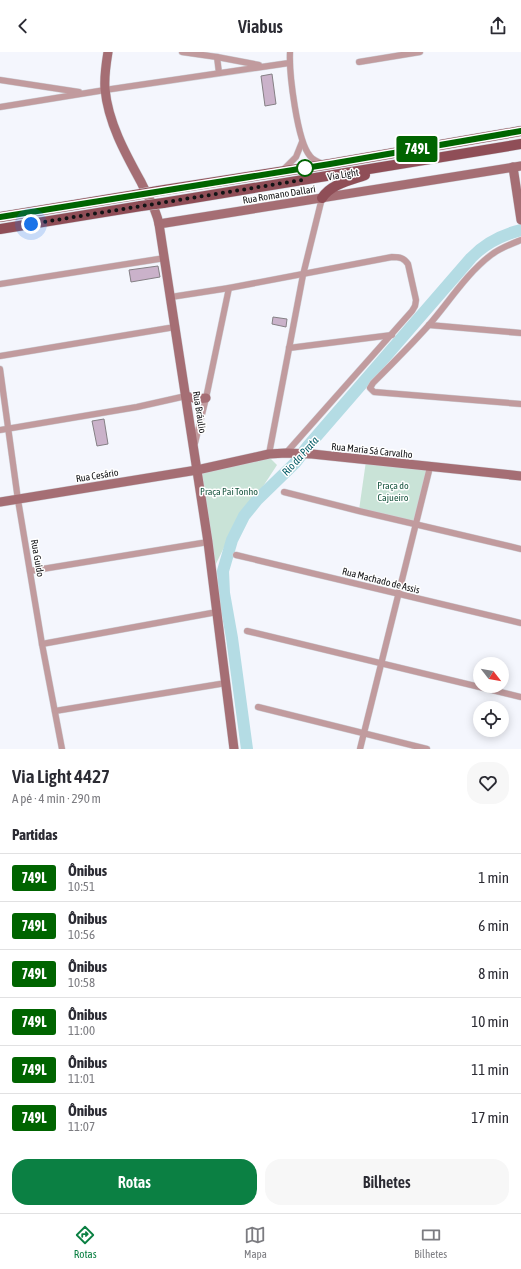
<!DOCTYPE html>
<html lang="pt">
<head>
<meta charset="utf-8">
<style>
	body { margin:0; font-family:"Asap Condensed",sans-serif; background:#f7f7f7; color:#2b2b33; height:100vh; display:flex; flex-direction:column; font-size:15px; white-space:nowrap }
	* { box-sizing:border-box; margin:0 }
	p { font-size:13px; color:#7c7c81 }
	.icon { flex:none; width:22px; height:22px; fill:none; stroke:currentColor; stroke-width:2; stroke-linecap:round; stroke-linejoin:round }
	.map { position:relative; height:697px; overflow:hidden }
	.sheet { display:flex; flex-direction:column; background:#fff; flex:1 }
	.sheet>* { flex:none }
	.badge { padding:0 8px; border-radius:3px; font-size:14px; line-height:26px }
	.needle { width:26px; rotate:121deg }
	.tools { position:absolute; left:473px; top:605px; display:grid; gap:8px }
	.tools a { display:grid; place-items:center; width:36px; height:36px; border-radius:50%; background:#fff; box-shadow:0 2px 10px #0003; font-size:20px }
	.you { position:absolute; width:20px; height:20px; margin:-10px; border:3px solid #fff; border-radius:50%; background:#1a73e8; box-shadow:0 0 0 6px #1a73e833 }
	.map>.badge { position:absolute; translate:-50% -50%; box-shadow:0 0 0 2px #fff }
	h2 { padding:0 12px; font-size:15px; line-height:36px }
	.round { display:grid; place-items:center; flex:none; width:42px; height:42px; border-radius:16px; background:#f7f7f7 }
	.overview { display:flex; align-items:center; justify-content:space-between; height:68px; padding:0 12px }
	h1 { font-size:19px; font-weight:600; line-height:30px }
	.button { display:flex; gap:8px; margin-top:auto; padding:8px 12px }
	.button a { flex:1; height:46px; border-radius:16px; background:#0b8043; color:#fff; font-size:16px; font-weight:600; line-height:46px; text-align:center }
	.button a+a { background:#f7f7f7; color:#2b2b33 }
	ul { padding:0; list-style:none }
	li { display:flex; align-items:center; gap:12px; height:48px; padding:0 12px; border-top:1px solid #e1e1e2 }
	li div { flex:1 }
	li b { display:block; font-size:15px }
	li em { font-style:normal }
	li .badge { min-width:44px; font-weight:700; text-align:center }
	header { display:flex; justify-content:space-between; align-items:center; height:52px; padding:0 12px; background:#fff; font-size:18px; font-weight:600 }
	.dock { display:flex; justify-content:space-around; align-items:center; height:56px; border-top:1px solid #e1e1e2; background:#fff; font-size:11px; color:#7c7c81 }
	.dock a { display:grid; justify-items:center; gap:2px }
	.dock .active { color:#0b8043 }
	.map>svg:first-child { display:block }
	.green { fill:#c9e3d7 }
	.lines { fill:none; stroke-linecap:round; stroke-linejoin:round }
	.river { stroke:#b4dce4; stroke-width:12 }
	.building { fill:#cab2ca; stroke:#858085 }
	.street-casing { stroke:#d0d2d8; stroke-width:7 }
	.secondary-casing { stroke:#d0d2d8; stroke-width:10 }
	.primary-casing { stroke:#d0d2d8; stroke-width:11 }
	.street { stroke:#c19b9e; stroke-width:6 }
	.secondary { stroke:#a56e74; stroke-width:9 }
	.primary { stroke:#8f4e57; stroke-width:10 }
	.primary-bridge-casing { stroke:#d0d2d8; stroke-width:11; stroke-linecap:butt }
	.primary-bridge { stroke:#8f4e57; stroke-width:10 }
	.line-casing { stroke:#fff; stroke-width:9 }
	.line { stroke:#006400; stroke-width:6 }
	.walk { stroke:#121315; stroke-width:4; stroke-dasharray:0 7.2 }
	.stop-dot { fill:#fff; stroke:#006400; stroke-width:2 }
	.labels { text-anchor:middle; stroke-width:3; stroke-linejoin:round; paint-order:stroke }
	.street-label { font-size:10px; fill:#121315; stroke:#fff }
	.park-label { font-size:10px; fill:#195640; stroke:#fff }
	.water-label { font-size:11px; font-style:italic; fill:#015964; stroke:#fff }
</style>
</head>
<body>
<header><svg class="icon" aria-label="back" viewBox="0 0 24 24"><path d="M15 5l-7 7 7 7"/></svg>Viabus<svg class="icon" aria-label="share" viewBox="0 0 24 24"><path d="M12 15V3M7 8l5-5 5 5M5 13v7h14v-7"/></svg></header>
<div class="map">
<svg width="521" height="697" viewBox="0 0 521 697">
	<rect width="100%" height="100%" fill="#f4f6fd"/>
	<!-- green -->
	<g class="green">
		<polygon points="269,405 277,413 260,439 243,461 232,479 213,518 202,420"/>
		<polygon points="366,409 429,416 416,472 359,458"/>
	</g>
	<g class="lines">
		<!-- river -->
		<path class="river" d="M247 697 232 586 224 541 223 519 232 488 244 464 257 448 295 411 308 394 471 206C485 191 501 183 521 178"/>
	</g>
	<!-- building -->
	<g class="building">
		<polygon points="272,22 276,52 265,54 261,24"/>
		<polygon points="158,214 160,225 131,230 129,218"/>
		<polygon points="273,265 287,267 286,275 272,272"/>
		<polygon points="104,367 108,392 97,394 92,369"/>
	</g>
	<g class="lines">
		<defs>
			<g id="street">
				<polyline points="182,0 217,5 259,13"/>
				<path d="M290 0C289 21 297 89 310 104 313 108 318 110 323 112"/>
				<polyline points="217,5 219,21"/>
				<polyline points="359,10 420,0"/>
				<polyline points="0,28 79,40"/>
				<polyline points="0,55 105,38 289,11"/>
				<polyline points="283,118 296,105 302,90"/>
				<path d="M521 188C511 192 500 196 491 203 466 222 449 250 428 274 411 293 392 312 373 331L370 336 374 340 521 352"/>
				<polyline points="0,232 165,206"/>
				<path d="M171 245 229 236 392 205C400 205 404 206 408 212L416 248 415 254 412 259 286 401"/>
				<polyline points="429,273 521,281"/>
				<polyline points="289,296 392,283"/>
				<polyline points="0,304 175,275"/>
				<polyline points="0,317 18,448 42,592 62,697"/>
				<polyline points="0,378 137,355 186,344"/>
				<polyline points="195,391 206,346 229,236"/>
				<polyline points="269,402 303,223 322,146"/>
				<polyline points="284,440 359,459 521,497"/>
				<polyline points="236,503 521,571"/>
				<polyline points="30,519 208,490"/>
				<polyline points="247,579 521,645"/>
				<polyline points="42,592 217,560"/>
				<polyline points="258,655 427,697"/>
				<polyline points="55,659 226,631"/>
				<polyline points="360,697 430,415"/>
			</g>
			<g id="secondary">
				<path d="M108 0C106 12 104 24 105 37 108 70 125 101 141 130 148 145 156 156 159 172L208 490 234 697"/>
				<polyline points="513,115 521,168"/>
				<polyline points="159,172 521,114"/>
				<polyline points="186,344 197,347 206,346"/>
				<polyline points="0,450 197,418 269,402 286,401 312,402 521,424"/>
			</g>
			<g id="primary">
				<polyline points="158,139 330,112 521,79"/>
				<path d="M322 146C331 132 351 128 365 123"/>
				<polyline points="163,151 521,92"/>
				<polyline points="0,165 135,143"/>
				<polyline points="0,177 141,154"/>
			</g>
		</defs>
		<!-- street casing -->
		<use href="#street" class="street-casing"/>
		<!-- secondary casing -->
		<use href="#secondary" class="secondary-casing"/>
		<!-- primary casing -->
		<use href="#primary" class="primary-casing"/>
		<!-- street -->
		<use href="#street" class="street"/>
		<!-- secondary -->
		<use href="#secondary" class="secondary"/>
		<!-- primary -->
		<use href="#primary" class="primary"/>
		<defs>
			<g id="primary-bridge">
				<polyline points="135,143 158,139"/>
				<polyline points="141,154 163,151"/>
			</g>
		</defs>
		<!-- primary-bridge casing -->
		<use href="#primary-bridge" class="primary-bridge-casing"/>
		<!-- primary-bridge -->
		<use href="#primary-bridge" class="primary-bridge"/>
	</g>
	<g class="lines">
		<defs>
			<polyline id="line" points="0,165 330,112 521,79"/>
		</defs>
		<!-- line casing -->
		<use href="#line" class="line-casing"/>
		<!-- line -->
		<use href="#line" class="line"/>
		<!-- walk -->
		<polyline class="walk" points="31,172 302,128 305,116"/>
	</g>
	<!-- markers -->
	<circle class="stop-dot" cx="305" cy="116" r="8"/>
	<g class="labels">
		<!-- street labels -->
		<g class="street-label">
			<text transform="translate(343 122) rotate(-9)" y="4">Via Light</text>
			<text transform="translate(279 142) rotate(-9)" y="4">Rua Romano Dallari</text>
			<text transform="translate(200 360) rotate(81)" y="4">Rua Bráulio</text>
			<text transform="translate(372 398) rotate(6)" y="4">Rua Maria Sá Carvalho</text>
			<text transform="translate(97 423) rotate(-9)" y="4">Rua Cesário</text>
			<text transform="translate(38 506) rotate(80)" y="4">Rua Guido</text>
			<text transform="translate(381 528) rotate(14)" y="4">Rua Machado de Assis</text>
		</g>
		<!-- park labels -->
		<g class="park-label">
			<text x="393" y="437">Praça do<tspan x="393" dy="12">Cajueiro</tspan></text>
			<text x="229" y="443">Praça Pai Tonho</text>
		</g>
		<!-- water labels -->
		<g class="water-label">
			<text transform="translate(300 404) rotate(-48)" y="4">Rio da Prata</text>
		</g>
	</g>
</svg>
<div class="tools">
<a><svg class="needle" viewBox="-14 -14 28 28"><path d="M0-13l5 13h-10z" fill="#e53935"/><path d="M0 13l5-13h-10z" fill="#7c7c81"/></svg></a>
<a><svg class="icon" aria-label="locate" viewBox="0 0 24 24"><circle cx="12" cy="12" r="6"/><path d="M12 2v4M12 18v4M2 12h4M18 12h4"/></svg></a>
</div>
<div class="you" style="left:31px;top:172px"></div>
<b class="badge" style="left:417px;top:97px;background:#006400;color:#fff">749L</b>
</div>
<section class="sheet">
<div class="overview"><div><h1>Via Light 4427</h1><p>A pé · 4 min · 290 m</p></div><a class="round"><svg class="icon" aria-label="heart" viewBox="0 0 24 24"><path d="M12 20l-8-8c-3-5 5-10 8-4 3-6 11-1 8 4z"/></svg></a></div>
<h2>Partidas</h2>
<ul>
<li><span class="badge" style="background:#006400;color:#fff">749L</span><div><b>Ônibus</b><p>10:51</p></div><em>1 min</em></li>
<li><span class="badge" style="background:#006400;color:#fff">749L</span><div><b>Ônibus</b><p>10:56</p></div><em>6 min</em></li>
<li><span class="badge" style="background:#006400;color:#fff">749L</span><div><b>Ônibus</b><p>10:58</p></div><em>8 min</em></li>
<li><span class="badge" style="background:#006400;color:#fff">749L</span><div><b>Ônibus</b><p>11:00</p></div><em>10 min</em></li>
<li><span class="badge" style="background:#006400;color:#fff">749L</span><div><b>Ônibus</b><p>11:01</p></div><em>11 min</em></li>
<li><span class="badge" style="background:#006400;color:#fff">749L</span><div><b>Ônibus</b><p>11:07</p></div><em>17 min</em></li>
</ul>
<div class="button"><a>Rotas</a><a>Bilhetes</a></div>
</section>
<nav class="dock">
<a class="active"><svg class="icon" aria-label="directions" viewBox="0 0 24 24"><path d="M12 3l9 9-9 9-9-9zM9 14v-3h6M13 9l2 2-2 2"/></svg>Rotas</a>
<a><svg class="icon" aria-label="map" viewBox="0 0 24 24"><path d="M3 6l6-2 6 2 6-2v14l-6 2-6-2-6 2zM9 4v14M15 6v14"/></svg>Mapa</a>
<a><svg class="icon" aria-label="tickets" viewBox="0 0 24 24"><path d="M3 7h18v10H3zM15 7v10"/></svg>Bilhetes</a>
</nav>
</body>
</html>
